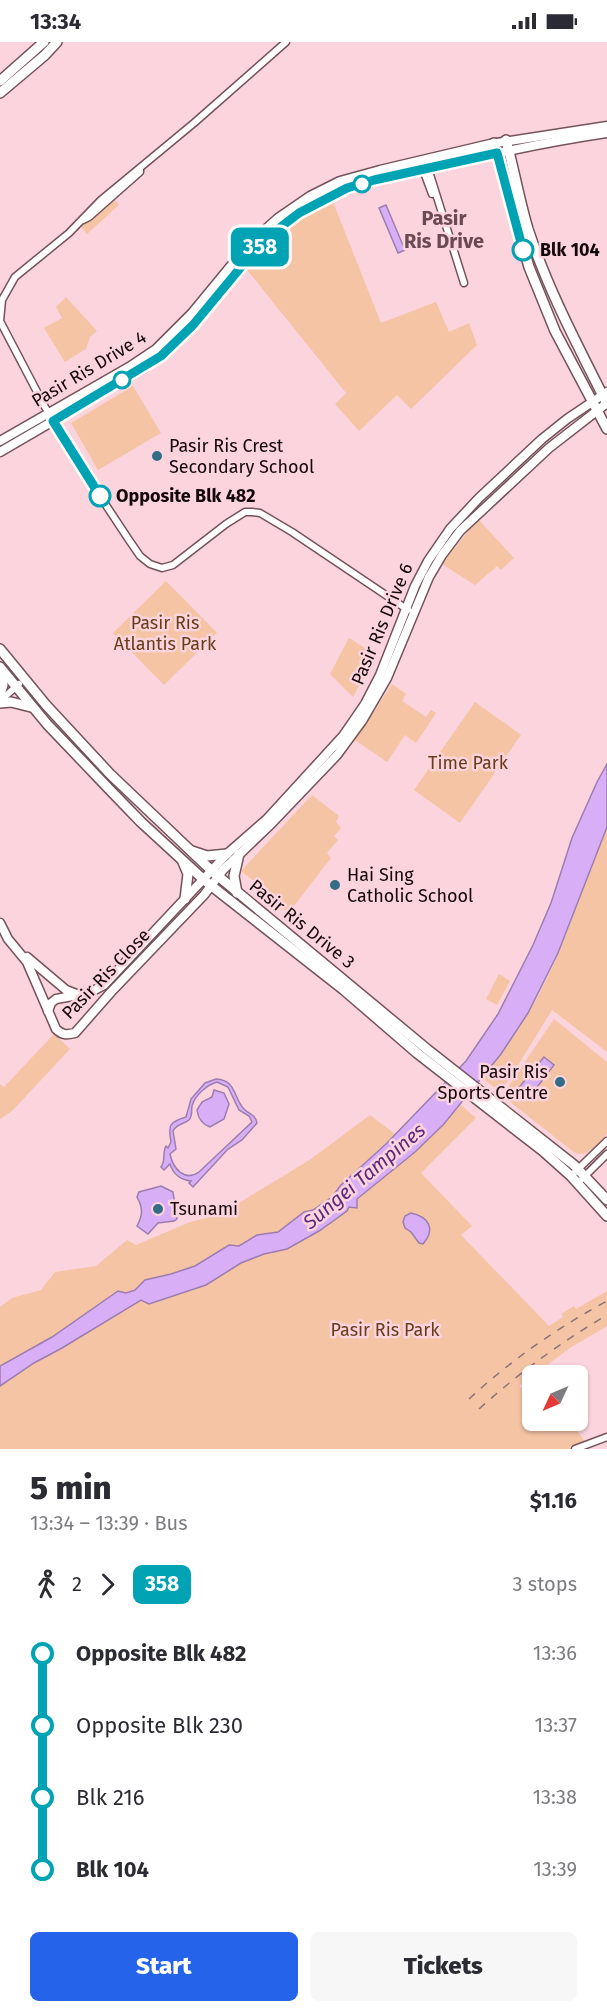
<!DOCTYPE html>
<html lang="en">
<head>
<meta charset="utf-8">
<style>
	body { margin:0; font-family:"Fira Sans",sans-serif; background:#f7f7f7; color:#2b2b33; height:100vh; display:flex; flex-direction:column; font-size:22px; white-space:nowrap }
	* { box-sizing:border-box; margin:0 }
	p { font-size:20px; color:#7c7c81 }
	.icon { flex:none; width:33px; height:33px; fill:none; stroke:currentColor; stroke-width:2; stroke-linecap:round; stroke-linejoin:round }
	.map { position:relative; height:1407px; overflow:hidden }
	.side { display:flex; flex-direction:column; background:#fff; flex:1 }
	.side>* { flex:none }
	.badge { padding:0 12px; border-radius:9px; font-size:21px; line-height:39px }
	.needle { width:39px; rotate:226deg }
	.fabs { position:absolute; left:522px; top:1323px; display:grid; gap:12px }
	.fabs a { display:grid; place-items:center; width:66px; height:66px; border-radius:9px; background:#fff; box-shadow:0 2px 4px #0004; font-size:30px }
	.map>.badge { position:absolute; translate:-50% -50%; box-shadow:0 0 0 3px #fff }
	.legs { display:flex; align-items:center; gap:9px; height:66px; padding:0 30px; font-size:20px }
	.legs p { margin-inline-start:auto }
	.summary { display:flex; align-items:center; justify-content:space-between; height:102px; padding:0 30px }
	h1 { font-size:33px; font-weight:800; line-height:45px }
	.button { display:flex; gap:12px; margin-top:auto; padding:12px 30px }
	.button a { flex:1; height:69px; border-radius:9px; background:#2563eb; color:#fff; font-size:24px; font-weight:800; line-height:69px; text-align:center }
	.button a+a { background:#f7f7f7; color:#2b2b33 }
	ul { padding:0 30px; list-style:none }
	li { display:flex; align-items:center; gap:21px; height:72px; font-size:22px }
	li i { display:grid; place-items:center; width:9px; height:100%; margin:0 8px; background:currentColor }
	li i::after { content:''; width:15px; height:15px; margin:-8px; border:4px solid; border-radius:50%; background:#fff }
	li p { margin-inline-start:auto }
	li:first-child i { background:linear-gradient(#0000 50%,currentColor 0) }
	li:last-child i { background:linear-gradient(currentColor 50%,#0000 0) }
	.status { display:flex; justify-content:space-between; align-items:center; height:42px; padding:0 30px; background:#fff; direction:ltr }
	.status svg { height:16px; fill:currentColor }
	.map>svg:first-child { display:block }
	.green { fill:#f4c4a4 }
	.water { fill:#d8aff6; stroke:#9d7db0; stroke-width:1.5; fill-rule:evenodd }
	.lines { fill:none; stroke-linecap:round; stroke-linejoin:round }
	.street-casing { stroke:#74525a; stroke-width:9 }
	.secondary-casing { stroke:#74525a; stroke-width:11 }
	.primary-casing { stroke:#74525a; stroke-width:12 }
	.street { stroke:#fff; stroke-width:6 }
	.secondary { stroke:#fff; stroke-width:8 }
	.primary { stroke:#fff; stroke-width:9 }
	.rail { stroke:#8d7278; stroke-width:1.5; stroke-dasharray:8 8; stroke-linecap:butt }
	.line-1-casing { stroke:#fff; stroke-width:14 }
	.line-1 { stroke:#00a3b4; stroke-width:9 }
	.stop-1-dot { fill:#fff; stroke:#00a3b4; stroke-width:3 }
	.poi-dot { fill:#356d87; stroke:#fcd4dd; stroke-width:2 }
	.labels { text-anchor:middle; stroke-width:5; stroke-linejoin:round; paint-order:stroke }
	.stop-label { font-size:18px; font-weight:bold; fill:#14070b; stroke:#fcd4dd; text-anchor:start }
	.street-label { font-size:18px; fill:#14070b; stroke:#fcd4dd }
	.poi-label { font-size:18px; fill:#14070b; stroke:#fcd4dd; text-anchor:start }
	.park-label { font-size:18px; fill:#6a3b17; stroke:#fcd4dd }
	.neighbourhood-label { font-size:20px; font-weight:bold; fill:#6b4a53; stroke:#fcd4dd }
	.water-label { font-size:20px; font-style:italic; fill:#5c297b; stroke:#fcd4dd }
</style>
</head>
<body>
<div class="status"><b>13:34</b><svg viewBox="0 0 49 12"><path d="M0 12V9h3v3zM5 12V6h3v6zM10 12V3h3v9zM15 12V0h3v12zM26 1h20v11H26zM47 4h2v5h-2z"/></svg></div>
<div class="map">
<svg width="607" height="1407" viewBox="0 0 607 1407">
	<rect width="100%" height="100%" fill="#fcd4dd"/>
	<!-- green -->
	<g class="green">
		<polygon points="111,153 119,163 87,192 79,182"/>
		<polygon points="329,156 333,160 381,281 436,260 449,290 469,281 477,303 411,367 397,353 359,389 335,362 346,351 244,224 295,177"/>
		<polygon points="66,255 97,289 90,295 86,307 65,320 44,286 62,276 56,265"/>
		<polygon points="133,344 161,391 98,428 71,381"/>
		<polygon points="478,477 514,516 501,528 497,524 475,543 442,522"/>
		<polygon points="166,539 217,591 164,643 113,591"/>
		<polygon points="349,596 376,613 353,655 330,632"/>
		<polygon points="392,642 406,652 402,659 426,675 431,668 436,671 416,701 405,693 387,720 355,698"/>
		<polygon points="475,660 521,693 460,781 414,748"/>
		<path d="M312 753 339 774 336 780 341 786 334 794 338 798 327 811 331 816 290 869 279 867C276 860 271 859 268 853L263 852 260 844 241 829Z"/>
		<path d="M607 785V1010L552 968 509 1038 499 1049 482 1036C498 1015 514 994 528 972 563 914 581 847 607 785Z"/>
		<polygon points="499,932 510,939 497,963 486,957"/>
		<path d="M554 977 607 1020V1092C598 1101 588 1116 575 1111L509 1059 506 1048Z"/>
		<polygon points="54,992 70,1007 12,1069 0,1077 0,1042 4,1045"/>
		<path d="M461 1063 476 1076 421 1131 472 1184 461 1193 549 1284 563 1275 561 1272 574 1264 576 1267 607 1249V1284L570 1306 519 1344 532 1354V1378C568 1379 571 1375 589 1407H0V1344L34 1321 141 1258 175 1253 206 1243 241 1221 264 1212 287 1207 319 1189 415 1110Z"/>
		<polygon points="370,1073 395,1092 341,1143 332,1155 313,1168 304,1170 278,1190 257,1193 239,1204 229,1203 195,1224 171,1232 145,1238 135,1247 126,1251 118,1249 52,1295 0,1324 0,1265 12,1256 41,1248 55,1230 96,1224 127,1198 136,1203 190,1180 219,1173 311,1117"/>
	</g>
	<!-- water -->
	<g class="water">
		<polygon points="386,163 405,208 398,211 379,166"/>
		<polygon points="607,722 607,785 558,911 528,971 501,1012 443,1083 415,1110 357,1157 357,1166 349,1165 347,1169 319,1189 287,1207 264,1212 241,1221 206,1243 149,1262 141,1258 62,1306 34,1321 0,1344 0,1324 52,1295 118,1249 126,1251 135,1248 145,1238 171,1232 195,1224 229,1203 239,1204 257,1193 278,1190 304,1170 313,1168 332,1155 341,1143 387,1101 466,1019 498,972 533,903 551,861 572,796 597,740"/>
		<polygon points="544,1015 554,1023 528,1057 517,1048"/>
		<path d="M216 1037C237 1038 233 1056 244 1067 250 1073 255 1072 257 1081L242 1098 228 1107 193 1145 189 1141 191 1139C181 1138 173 1132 170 1122L164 1128 161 1125C166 1119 162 1111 166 1104L168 1106 171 1100C168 1083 169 1080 186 1075L191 1057 205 1041ZM217 1040 228 1045 239 1068 249 1074 252 1080 199 1130C185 1140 173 1127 170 1112L176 1107 173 1089C177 1081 183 1083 189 1078 193 1073 191 1069 192 1064 195 1053 207 1043 217 1040Z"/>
		<path d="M214 1048 224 1051 229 1062 224 1077 210 1085C202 1082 198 1076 197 1068L202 1060 212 1055Z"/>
		<path d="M161 1144 173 1150 177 1177 174 1179 158 1181 148 1192 137 1184C143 1173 143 1166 137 1155L139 1150Z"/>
		<path d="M411 1171C429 1175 436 1187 423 1202L419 1201 411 1190 405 1186 403 1180 405 1174Z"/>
	</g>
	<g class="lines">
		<defs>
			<g id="street">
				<polyline points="286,0 194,81 101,158 69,191 15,235 2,258 0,279 45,365 88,436 129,498 140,514 150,522 162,526 173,523 226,482 245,470 252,470 260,471 292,490 408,568"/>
				<polyline points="427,123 464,241"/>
				<polyline points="422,125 432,152"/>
				<polyline points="83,178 89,175 140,130 140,127"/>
				<polyline points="0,659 19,642"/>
				<polyline points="575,1130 607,1099"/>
				<polyline points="582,1137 607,1112"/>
				<polyline points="575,1407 607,1395"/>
			</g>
			<g id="secondary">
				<polyline points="0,399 129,325 156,307 192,271 248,203 278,176 310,154 340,139 380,128 490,102 607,84"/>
				<path d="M0 410 144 326C199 287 231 227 283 184 330 144 388 135 447 122 500 110 553 99 607 91"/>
				<path d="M0 881 8 897 27 920 56 987C62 993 66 993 75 991L111 950 204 853 223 828 272 781 337 713 362 679 387 636 429 535 442 513 460 489 549 406 607 361"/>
				<polyline points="27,915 66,948 79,953"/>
				<polyline points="48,969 51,961 56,957 89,951 104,943 227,812 267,777 343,694 365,662 380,633 415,544 428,519 450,487 479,456 542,397 567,377 607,350"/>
			</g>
			<g id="primary">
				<polyline points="0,39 44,0"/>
				<polyline points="0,51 45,13 57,0"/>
				<path d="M506 98C514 127 519 157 528 187 548 248 578 304 607 362"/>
				<polyline points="494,101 529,225 555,289 607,387"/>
				<polyline points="0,607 46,663 110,732 212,829 428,1008 574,1123 607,1158"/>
				<polyline points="0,625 47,682 110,748 141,780 204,838 344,948 417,1011 543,1109 571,1134 607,1174"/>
				<polyline points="0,652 3,643 1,628"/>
				<polyline points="0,661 11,660 31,665"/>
				<polyline points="192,809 207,814 227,812"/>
				<polyline points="183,820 188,832 185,857"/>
				<polyline points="237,851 234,834 239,812"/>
			</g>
		</defs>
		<!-- street casing -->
		<use href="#street" class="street-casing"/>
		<!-- secondary casing -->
		<use href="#secondary" class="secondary-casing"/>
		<!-- primary casing -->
		<use href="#primary" class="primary-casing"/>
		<!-- street -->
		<use href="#street" class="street"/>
		<!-- secondary -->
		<use href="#secondary" class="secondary"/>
		<!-- primary -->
		<use href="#primary" class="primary"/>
		<!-- rail -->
		<g class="rail">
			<path d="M469 1357C510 1319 557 1286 607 1259"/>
			<path d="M479 1367C519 1331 561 1300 607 1273"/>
		</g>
	</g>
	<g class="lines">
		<defs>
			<polyline id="line-1" points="100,454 53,379 161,314 193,283 246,219 282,184 299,171 347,146 374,138 497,111 523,208"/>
		</defs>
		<!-- line-1 casing -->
		<use href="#line-1" class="line-1-casing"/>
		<!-- line-1 -->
		<use href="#line-1" class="line-1"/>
	</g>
	<!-- markers -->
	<g class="stop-1-dot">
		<circle cx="362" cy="142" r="8"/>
		<circle cx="523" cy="208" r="10"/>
		<circle cx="122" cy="338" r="8"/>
		<circle cx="100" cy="454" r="10"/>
	</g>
	<g class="poi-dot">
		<circle cx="157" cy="414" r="6"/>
		<circle cx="335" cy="843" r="6"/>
		<circle cx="560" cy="1040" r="6"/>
		<circle cx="158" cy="1167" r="6"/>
	</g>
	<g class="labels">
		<!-- stop labels -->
		<g class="stop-label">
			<text x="540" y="214">Blk 104</text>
			<text x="116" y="460">Opposite Blk 482</text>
		</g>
		<!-- street labels -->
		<g class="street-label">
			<text transform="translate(89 327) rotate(-31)" y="6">Pasir Ris Drive 4</text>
			<text transform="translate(382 582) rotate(-67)" y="6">Pasir Ris Drive 6</text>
			<text transform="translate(302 882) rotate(39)" y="6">Pasir Ris Drive 3</text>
			<text transform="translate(106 932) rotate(-46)" y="6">Pasir Ris Close</text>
		</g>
		<!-- poi labels -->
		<g class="poi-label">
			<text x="169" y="410">Pasir Ris Crest<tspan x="169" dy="21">Secondary School</tspan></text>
			<text x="347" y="839">Hai Sing<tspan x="347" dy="21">Catholic School</tspan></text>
			<text x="548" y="1036" text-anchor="end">Pasir Ris<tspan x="548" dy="21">Sports Centre</tspan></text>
			<text x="170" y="1173">Tsunami</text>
		</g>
		<!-- park labels -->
		<g class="park-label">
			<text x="165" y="587">Pasir Ris<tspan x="165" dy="21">Atlantis Park</tspan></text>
			<text x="468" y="727">Time Park</text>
			<text x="385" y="1294">Pasir Ris Park</text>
		</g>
		<!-- neighbourhood labels -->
		<g class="neighbourhood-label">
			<text x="444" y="183">Pasir<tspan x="444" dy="23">Ris Drive</tspan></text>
		</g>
		<!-- water labels -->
		<g class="water-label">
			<text transform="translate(364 1134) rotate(-40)" y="7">Sungei Tampines</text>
		</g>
	</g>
</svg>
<div class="fabs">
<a><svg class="needle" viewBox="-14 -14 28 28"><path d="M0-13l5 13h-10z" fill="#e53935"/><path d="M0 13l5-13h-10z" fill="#7c7c81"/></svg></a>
</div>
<b class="badge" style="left:260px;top:205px;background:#00a3b4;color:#fff">358</b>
</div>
<section class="side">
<div class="summary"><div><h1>5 min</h1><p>13:34 – 13:39 · Bus</p></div><b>$1.16</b></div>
<div class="legs"><svg class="icon" aria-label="walk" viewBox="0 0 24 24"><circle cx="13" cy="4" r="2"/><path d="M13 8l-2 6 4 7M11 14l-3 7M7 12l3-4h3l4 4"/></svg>2<svg class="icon" aria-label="forward" viewBox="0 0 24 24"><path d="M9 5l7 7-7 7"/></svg><b class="badge" style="background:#00a3b4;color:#fff">358</b><p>3 stops</p></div>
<ul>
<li><i style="color:#00a3b4"></i><b>Opposite Blk 482</b><p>13:36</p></li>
<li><i style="color:#00a3b4"></i><span>Opposite Blk 230</span><p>13:37</p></li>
<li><i style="color:#00a3b4"></i><span>Blk 216</span><p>13:38</p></li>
<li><i style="color:#00a3b4"></i><b>Blk 104</b><p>13:39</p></li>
</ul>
<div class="button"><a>Start</a><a>Tickets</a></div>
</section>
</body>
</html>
